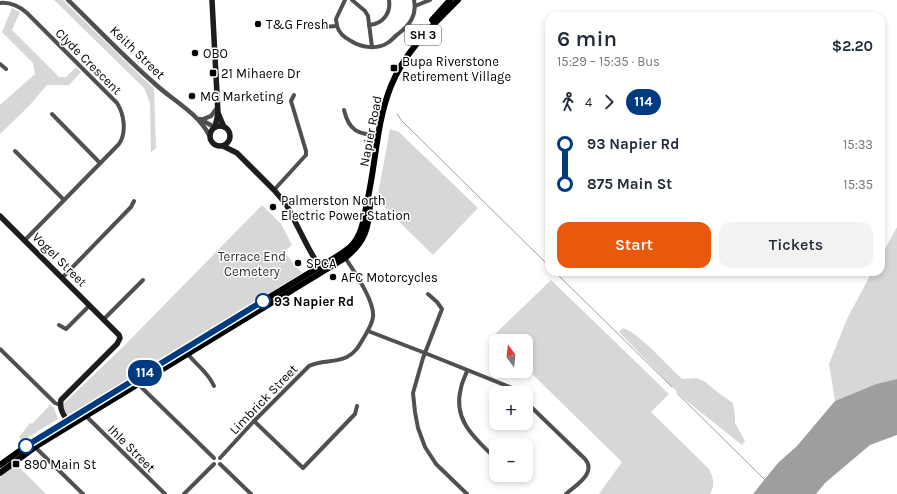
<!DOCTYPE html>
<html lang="en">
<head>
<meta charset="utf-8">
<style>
	body { margin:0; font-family:Karla,sans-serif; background:#f2f2f3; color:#1f2937; height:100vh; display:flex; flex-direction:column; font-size:15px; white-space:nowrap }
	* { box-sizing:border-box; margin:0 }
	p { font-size:13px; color:#747a83 }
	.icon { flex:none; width:22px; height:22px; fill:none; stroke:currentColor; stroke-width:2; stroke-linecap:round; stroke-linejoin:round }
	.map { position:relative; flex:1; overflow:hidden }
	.side { position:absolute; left:545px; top:12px; width:340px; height:264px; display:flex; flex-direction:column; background:#fff; border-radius:12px; box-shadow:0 2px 6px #0003 }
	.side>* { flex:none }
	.badge { padding:0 8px; border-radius:13px; font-size:14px; line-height:26px }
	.needle { width:26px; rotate:345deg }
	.fabs { position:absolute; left:489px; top:334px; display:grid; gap:8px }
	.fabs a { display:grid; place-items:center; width:44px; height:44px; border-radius:8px; background:#fff; box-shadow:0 2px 6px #0003; font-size:20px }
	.map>.badge { position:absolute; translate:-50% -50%; box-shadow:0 0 0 2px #fff }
	.legs { display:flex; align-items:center; gap:6px; height:44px; padding:0 12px; font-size:13px }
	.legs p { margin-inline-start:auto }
	.headline { display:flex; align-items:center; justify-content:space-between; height:68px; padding:0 12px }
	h1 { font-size:22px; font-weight:600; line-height:30px }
	.action { display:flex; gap:8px; margin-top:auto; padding:8px 12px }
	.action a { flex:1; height:46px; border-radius:12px; background:#ea580c; color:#fff; font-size:16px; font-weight:600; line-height:46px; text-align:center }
	.action a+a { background:#f2f2f3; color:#1f2937 }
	ul { padding:0 12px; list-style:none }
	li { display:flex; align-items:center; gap:14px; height:40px; font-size:15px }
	li i { display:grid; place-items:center; width:6px; height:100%; margin:0 5px; background:currentColor }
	li i::after { content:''; width:10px; height:10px; margin:-5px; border:3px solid; border-radius:50%; background:#fff }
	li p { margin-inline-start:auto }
	li:first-child i { background:linear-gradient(#0000 50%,currentColor 0) }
	li:last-child i { background:linear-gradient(currentColor 50%,#0000 0) }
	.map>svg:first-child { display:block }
	.green { fill:#d7d7d7 }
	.water { fill:#9e9e9e }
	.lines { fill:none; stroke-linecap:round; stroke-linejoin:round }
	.stream { stroke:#9e9e9e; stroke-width:1 }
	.minor { stroke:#505050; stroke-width:4 }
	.tertiary { stroke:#505050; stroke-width:4.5 }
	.secondary { stroke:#1d1d1d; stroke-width:5.5 }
	.trunk { stroke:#000; stroke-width:6 }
	.line-1-casing { stroke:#fff; stroke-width:9 }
	.line-1 { stroke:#003b80; stroke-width:6 }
	.poi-dot { fill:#000; stroke:#fff; stroke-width:1.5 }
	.stop-1-dot { fill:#fff; stroke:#003b80; stroke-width:2 }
	.labels { text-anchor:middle; stroke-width:3; stroke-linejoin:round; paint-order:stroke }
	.shield { fill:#fff; stroke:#4c4c4c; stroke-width:1 }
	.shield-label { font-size:12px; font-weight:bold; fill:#000 }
	.poi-label { font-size:13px; fill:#000; stroke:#fff; text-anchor:start }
	.street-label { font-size:13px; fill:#000; stroke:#fff }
	.park-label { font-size:13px; fill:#2e2e2e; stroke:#fff }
	.stop-label { font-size:13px; font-weight:bold; fill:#000; stroke:#fff; text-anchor:start }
</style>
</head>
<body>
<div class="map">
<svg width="897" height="494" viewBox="0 0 897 494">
	<rect width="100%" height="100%" fill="#fff"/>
	<!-- green -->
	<g class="green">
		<polygon points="54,0 63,0 154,89 156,148 151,152 150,103 144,88"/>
		<polygon points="12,8 20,12 12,30 59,77 66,77 76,67 81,72 69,85 47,85 29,106 0,134 0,105 35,74 33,63 2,32"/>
		<polygon points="390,129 399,132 478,208 433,255 377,200"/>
		<polygon points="262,205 281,224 292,245 284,252 302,273 67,418 62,405 122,348"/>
		<polygon points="897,224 897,379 876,384 835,401 829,364 847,319 872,272 881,272 881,256 897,227"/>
		<path d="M551 280 669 394 651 412 709 469C714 479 715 485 710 494H599L622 462 526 368V341H498L493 336Z"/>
		<path d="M623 328C639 333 668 366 682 379L697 378 704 381 716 391 733 403 735 415V423L745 441 742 445 683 398 619 332Z"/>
		<polygon points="49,404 54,408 58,419 22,441 19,437 30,423 32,424 49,406"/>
		<polygon points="16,464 46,494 0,494 0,478"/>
	</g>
	<!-- water -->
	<polygon class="water" points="897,379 897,435 870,445 825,483 816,494 753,494 778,463 797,446 835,401 876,384"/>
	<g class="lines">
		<!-- stream -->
		<g class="stream">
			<polyline points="397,114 402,121 549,266"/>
			<polyline points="555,272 672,387"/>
			<polyline points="677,393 765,480"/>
		</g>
		<!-- minor -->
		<g class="minor">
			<polyline points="352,0 365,11 368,16 372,47"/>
			<path d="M0 3C11 2 19 6 27 13L117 103C124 114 127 132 119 144L25 240"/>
			<polyline points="415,6 430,0"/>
			<path d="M369 25C383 24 391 13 389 0"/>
			<path d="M337 26C339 33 345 38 351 41 362 48 378 50 389 42 392 40 395 36 398 34 410 25 417 15 414 0"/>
			<polyline points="322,27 337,26 336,19 345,0"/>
			<polyline points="0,64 6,69"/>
			<path d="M344 110C349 131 358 134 378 136"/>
			<polyline points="52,114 100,163"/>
			<polyline points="15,151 64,200"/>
			<polyline points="274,190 306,155 306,151 291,101 294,95"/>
			<polyline points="63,277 131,207 134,201"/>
			<polyline points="428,294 437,302 442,309 423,358 413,393 415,412 418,428 425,447 436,464 467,494"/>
			<polyline points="104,319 143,280"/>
			<polyline points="59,325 66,329 90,305"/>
			<polyline points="368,331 425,353 512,388 517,393"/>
			<polyline points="0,349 55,403 60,405"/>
			<path d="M188 354C196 365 208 372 214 386"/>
			<path d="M467 371C465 377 462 382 461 388 452 421 476 439 496 459"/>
			<polyline points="137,383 214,458"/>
			<path d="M526 402 585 459C597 473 576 485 566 494"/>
			<polyline points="86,416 165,494"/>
			<polyline points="254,421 303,468 355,414 357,406"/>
			<polyline points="35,447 83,494"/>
			<path d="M220 458 254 421 309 366C321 360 335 363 347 357 355 353 359 346 363 339 367 332 372 325 373 317 375 301 353 270 344 256"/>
			<polyline points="220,464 251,494"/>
			<polyline points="184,494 214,464"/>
		</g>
		<!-- tertiary -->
		<g class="tertiary">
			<path d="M68 0C97 28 124 57 154 83 172 100 198 113 209 135"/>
			<polyline points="200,119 214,127"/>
			<polyline points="201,120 211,116 217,108"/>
		</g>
		<!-- secondary -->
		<g class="secondary">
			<polyline points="212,0 218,113 215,127"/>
			<polyline points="218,113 224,127"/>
			<circle cx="220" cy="136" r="10"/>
			<polyline points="223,146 237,153 274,190 286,204 308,247 321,270"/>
			<path d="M0 216 119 335 120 338 117 344 61 400C59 409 64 416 69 423"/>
		</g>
		<!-- trunk -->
		<g class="trunk">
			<polyline points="432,20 450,0"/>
			<path d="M0 465 32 442 319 267C329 261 341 255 350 247 362 236 364 218 367 202 376 164 376 123 391 86 405 51 432 26 458 0"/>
			<path d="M0 473 35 447 345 258C365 242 369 228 370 204"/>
		</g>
	</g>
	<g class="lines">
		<defs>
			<polyline id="line-1" points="26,446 263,301"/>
		</defs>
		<!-- line-1 casing -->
		<use href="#line-1" class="line-1-casing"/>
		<!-- line-1 -->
		<use href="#line-1" class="line-1"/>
	</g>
	<!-- markers -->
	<g class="poi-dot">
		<circle cx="258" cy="24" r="4"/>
		<circle cx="195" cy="53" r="4"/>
		<rect x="390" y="64" width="8" height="8" rx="2"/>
		<rect x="209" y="69" width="8" height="8" rx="2"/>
		<circle cx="192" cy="96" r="4"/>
		<circle cx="273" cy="207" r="4"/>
		<circle cx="298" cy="263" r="4"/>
		<circle cx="333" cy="277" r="4"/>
		<rect x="12" y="460" width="8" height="8" rx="2"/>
	</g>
	<g class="stop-1-dot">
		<circle cx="263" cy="301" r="7"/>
		<circle cx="26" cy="446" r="7"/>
	</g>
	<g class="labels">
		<!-- shield labels -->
		<rect class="shield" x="405" y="25" width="36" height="20" rx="3"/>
		<g class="shield-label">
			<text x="423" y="39">SH 3</text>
		</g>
		<!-- poi labels -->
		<g class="poi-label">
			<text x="266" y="29">T&amp;G Fresh</text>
			<text x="203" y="58">OBO</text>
			<text x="402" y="66">Bupa Riverstone<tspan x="402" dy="15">Retirement Village</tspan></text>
			<text x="221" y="78">21 Mihaere Dr</text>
			<text x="200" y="101">MG Marketing</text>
			<text x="281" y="205">Palmerston North<tspan x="281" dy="15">Electric Power Station</tspan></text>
			<text x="306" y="268">SPCA</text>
			<text x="341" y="282">AFC Motorcycles</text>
			<text x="24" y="469">890 Main St</text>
		</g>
		<!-- street labels -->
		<g class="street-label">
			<text transform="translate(138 52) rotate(44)" y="5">Keith Street</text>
			<text transform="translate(89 61) rotate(45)" y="5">Clyde Crescent</text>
			<text transform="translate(370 131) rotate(-79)" y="5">Napier Road</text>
			<text transform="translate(60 259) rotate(45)" y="5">Vogel Street</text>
			<text transform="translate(263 399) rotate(-46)" y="5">Limbrick Street</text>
			<text transform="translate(132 448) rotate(45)" y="5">Ihle Street</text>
		</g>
		<!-- park labels -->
		<g class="park-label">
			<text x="252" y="261">Terrace End<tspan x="252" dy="15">Cemetery</tspan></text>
		</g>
		<!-- stop labels -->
		<g class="stop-label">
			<text x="274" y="306">93 Napier Rd</text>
		</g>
	</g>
</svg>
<div class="fabs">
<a><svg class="needle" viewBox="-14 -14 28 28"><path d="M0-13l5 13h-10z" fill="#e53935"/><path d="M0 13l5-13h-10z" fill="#747a83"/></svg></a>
<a>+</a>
<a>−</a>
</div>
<b class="badge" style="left:145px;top:373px;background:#003b80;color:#fff">114</b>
<section class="side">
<div class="headline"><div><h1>6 min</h1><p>15:29 – 15:35 · Bus</p></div><b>$2.20</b></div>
<div class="legs"><svg class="icon" aria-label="walk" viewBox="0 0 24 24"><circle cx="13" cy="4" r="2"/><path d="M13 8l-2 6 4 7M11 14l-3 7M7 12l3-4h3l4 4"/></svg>4<svg class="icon" aria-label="forward" viewBox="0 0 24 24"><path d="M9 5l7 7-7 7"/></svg><b class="badge" style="background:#003b80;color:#fff">114</b></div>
<ul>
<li><i style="color:#003b80"></i><b>93 Napier Rd</b><p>15:33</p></li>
<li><i style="color:#003b80"></i><b>875 Main St</b><p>15:35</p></li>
</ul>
<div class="action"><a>Start</a><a>Tickets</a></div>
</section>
</div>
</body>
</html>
